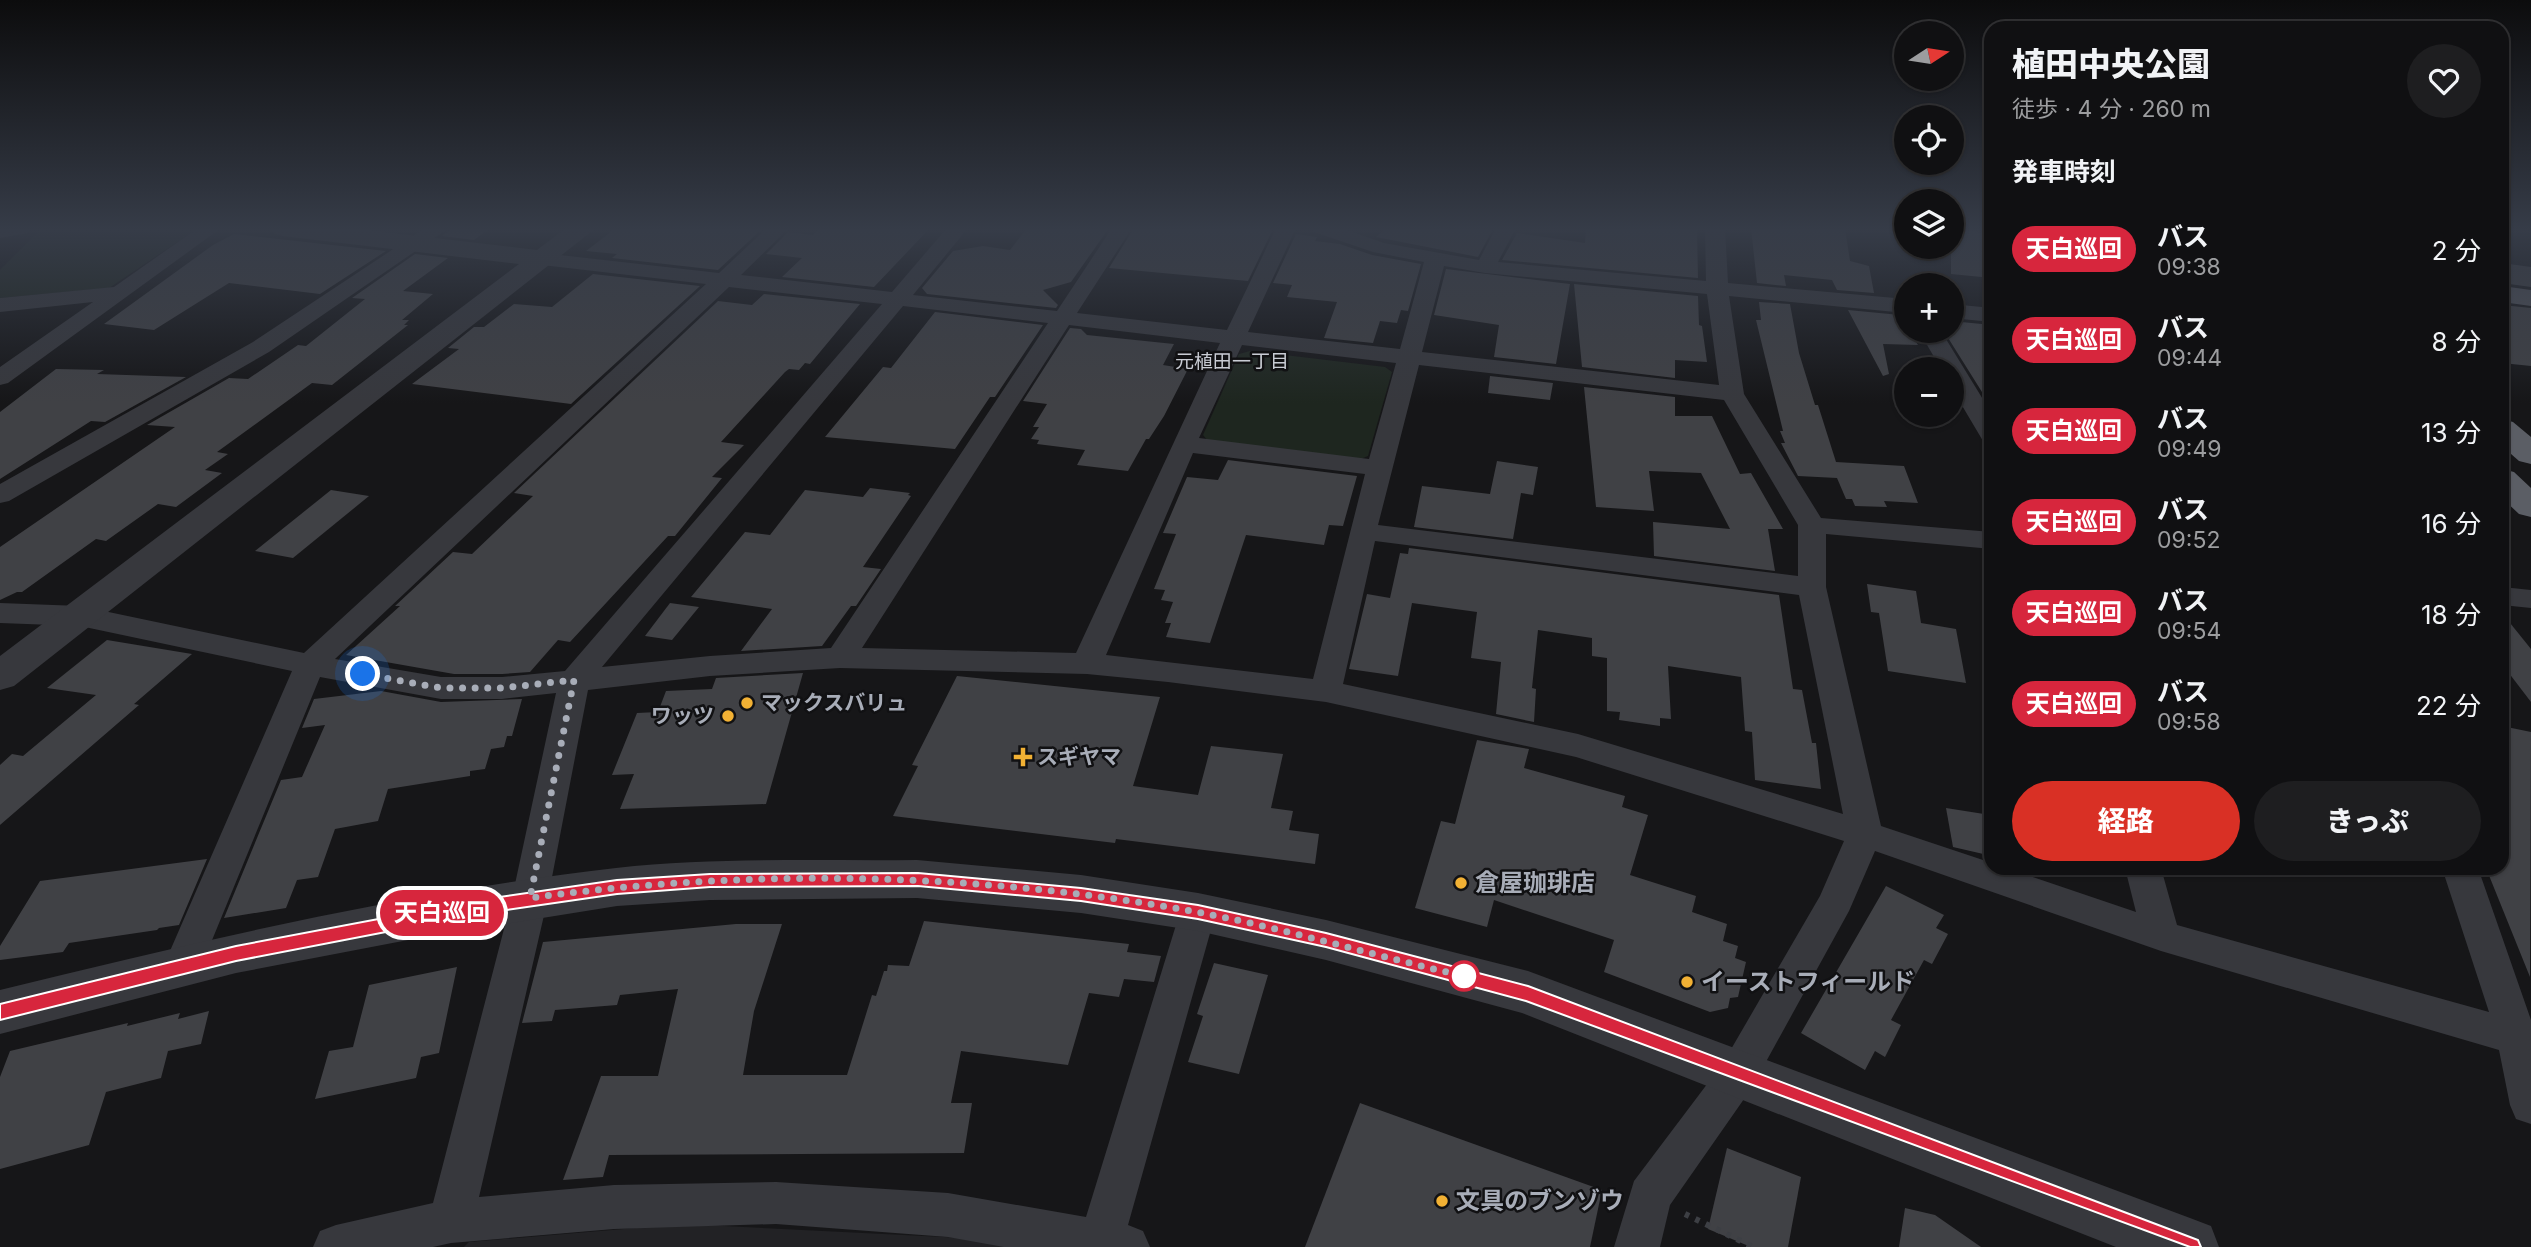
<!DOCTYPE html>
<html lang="ja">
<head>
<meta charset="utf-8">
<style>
	body { margin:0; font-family:Inter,"Noto Sans JP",sans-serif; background:#1e1e20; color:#f1f3f6; height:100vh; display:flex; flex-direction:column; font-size:26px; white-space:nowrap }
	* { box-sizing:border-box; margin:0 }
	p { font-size:23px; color:#9c9d9f }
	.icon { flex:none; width:38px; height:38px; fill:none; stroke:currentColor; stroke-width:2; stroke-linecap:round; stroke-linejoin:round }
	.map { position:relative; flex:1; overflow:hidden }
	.side { position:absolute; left:1984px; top:21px; width:525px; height:854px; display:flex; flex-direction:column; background:#101012; border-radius:21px; box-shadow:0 2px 5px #0004,0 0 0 2px #303032 }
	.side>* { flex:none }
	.badge { padding:0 14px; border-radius:23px; font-size:24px; line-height:46px }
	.needle { width:46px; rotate:78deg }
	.tools { position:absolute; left:1894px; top:21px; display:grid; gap:14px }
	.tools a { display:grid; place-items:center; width:70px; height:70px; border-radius:50%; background:#101012; box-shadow:0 2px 5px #0004,0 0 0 2px #303032; font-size:35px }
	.you { position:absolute; width:35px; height:35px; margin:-18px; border:5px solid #fff; border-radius:50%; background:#1a73e8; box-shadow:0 0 0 10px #1a73e833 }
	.map>.badge { position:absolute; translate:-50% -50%; box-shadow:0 0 0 4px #fff }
	h2 { padding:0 28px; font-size:26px; line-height:63px }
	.round { display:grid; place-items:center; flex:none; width:74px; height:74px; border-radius:37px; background:#1e1e20 }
	.overview { display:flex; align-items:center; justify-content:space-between; height:119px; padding:0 28px }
	h1 { font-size:33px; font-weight:800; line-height:52px }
	.primary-button { display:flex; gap:14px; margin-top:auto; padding:14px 28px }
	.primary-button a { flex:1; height:80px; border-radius:42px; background:#d93025; color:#fff; font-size:28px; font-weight:800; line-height:80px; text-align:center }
	.primary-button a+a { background:#1e1e20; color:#f1f3f6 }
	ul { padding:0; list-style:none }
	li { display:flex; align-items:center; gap:21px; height:91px; padding:0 28px }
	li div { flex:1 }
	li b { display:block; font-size:26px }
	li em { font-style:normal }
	li .badge { min-width:77px; font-weight:700; text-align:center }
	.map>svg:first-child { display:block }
	.built { fill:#222225 }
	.green { fill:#1e261f }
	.building { fill:#404145 }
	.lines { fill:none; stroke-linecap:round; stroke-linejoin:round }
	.path { stroke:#3d3f44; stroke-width:6; stroke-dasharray:4.5 7; stroke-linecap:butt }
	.minor { fill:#37383d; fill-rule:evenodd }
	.tertiary { fill:#37383d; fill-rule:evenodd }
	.primary { fill:#53555c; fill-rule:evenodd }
	.trunk { fill:#5b5e65; fill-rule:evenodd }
	.line { fill:#d7263d; stroke:#fff; stroke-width:2 }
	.walk { stroke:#a8adb8; stroke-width:7; stroke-dasharray:0 12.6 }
	.poi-dot { fill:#f2b134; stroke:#111113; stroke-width:2.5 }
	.stop-dot { fill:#fff; stroke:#d7263d; stroke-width:3.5 }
	.labels { text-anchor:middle; stroke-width:5; stroke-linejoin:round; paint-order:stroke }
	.far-neighbourhood-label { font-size:19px; fill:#c9ccd4; stroke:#111113 }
	.poi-label { font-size:21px; font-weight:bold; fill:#a8adb8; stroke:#111113; text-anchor:start }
	.near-poi-label { font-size:24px; font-weight:bold; fill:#a8adb8; stroke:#111113; text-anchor:start }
</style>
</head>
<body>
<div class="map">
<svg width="2531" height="1247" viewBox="0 0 2531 1247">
	<rect width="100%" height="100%" fill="#161618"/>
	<!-- built -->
	<polygon class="built" points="683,1224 984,1239 1021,1247 464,1247 469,1242"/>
	<!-- green -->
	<g class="green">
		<polygon points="63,228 198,228 109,288 0,298 0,270 40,230"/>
		<polygon points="1250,351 1385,367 1392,372 1368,456 1356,461 1208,441 1203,435 1239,354"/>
	</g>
	<!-- building -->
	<g class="building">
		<polygon points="452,228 490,228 474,240 442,236"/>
		<polygon points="616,228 761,228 762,229 718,270 612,258 617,254 586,251"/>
		<polygon points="819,228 930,228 874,287 782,277 802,258 766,254 788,232 813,235"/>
		<polygon points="1027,228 1109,228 1071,282 1043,290 1058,305 1056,308 927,294 922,288 953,251 983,246 1010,250"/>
		<polygon points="1134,228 1267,228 1272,231 1248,281 1109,268"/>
		<polygon points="1386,228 1488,228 1493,229 1478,257 1376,237"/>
		<polygon points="1586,228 1697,228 1698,278 1502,260 1517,233 1585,243"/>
		<polygon points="1751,228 1845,228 1850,261 1869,266 1874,293 1837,290 1832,280 1784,275 1786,286 1757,283"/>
		<polygon points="1951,231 1972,231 1992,235 1992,278 1951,274"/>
		<polygon points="234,234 386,251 320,294 229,283 154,330 104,324 213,245"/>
		<polygon points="1296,234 1317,237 1315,241 1340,244 1372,255 1421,264 1408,311 1401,310 1397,323 1380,321 1373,343 1324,338 1337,302 1287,297 1292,285 1273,283"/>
		<polygon points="415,254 448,258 403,291 433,294 402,320 409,320 404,325 408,325 332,385 312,383 217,452 228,454 205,470 222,473 176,507 158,504 106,541 96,539 22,592 17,592 0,600 0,547 175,427 147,425 229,378 248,379 298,345 306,346 365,299 352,298"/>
		<polygon points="2502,263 2531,267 2531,287 2502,283"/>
		<polygon points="1446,269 1570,284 1556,364 1494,357 1499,325 1434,315"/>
		<polygon points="593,274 700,286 571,404 412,384 459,349 448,348 474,327 484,327 514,304 552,307"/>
		<polygon points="1574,284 1698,296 1699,325 1702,326 1707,362 1675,360 1675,378 1582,367"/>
		<polygon points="764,294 860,304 810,364 805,363 799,370 789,369 785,372 721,442 744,445 712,477 722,478 675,536 668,536 570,642 558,640 530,672 502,674 454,674 346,655 400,606 395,606 453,552 472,554 533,496 514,493 718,301 752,305"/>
		<polygon points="1759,302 1790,304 1799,353 1815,405 1818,405 1836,462 1904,466 1918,503 1884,501 1887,507 1855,506 1852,499 1846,499 1837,478 1798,476 1781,443 1785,443 1780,431 1783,431 1756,320 1761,320"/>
		<polygon points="2502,305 2531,308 2531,366 2502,363"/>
		<polygon points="1848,310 1900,315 1906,325 1906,331 1909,331 1918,345 1883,344 1889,374 1883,376"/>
		<polygon points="935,312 1043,325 995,397 990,397 955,449 825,437 883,367 891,368"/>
		<polygon points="1951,321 1992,325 1992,408 1945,333 1951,333"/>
		<polygon points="1070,328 1081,329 1087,335 1174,344 1163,365 1188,369 1164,416 1149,439 1146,439 1128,471 1077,465 1085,450 1037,444 1039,440 1031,439 1039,427 1033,427 1047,404 1023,401"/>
		<polygon points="56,369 104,370 97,374 186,377 105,422 91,421 0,479 0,412"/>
		<polygon points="1490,376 1553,383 1550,400 1488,393"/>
		<polygon points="1584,387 1675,397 1675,416 1712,416 1740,474 1751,473 1783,529 1768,529 1775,571 1654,556 1653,522 1730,529 1701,473 1649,471 1654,511 1596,507"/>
		<polygon points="1228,460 1357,476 1343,526 1329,525 1324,545 1246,535 1210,643 1166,637 1171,623 1165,623 1173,602 1161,600 1165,590 1154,589 1176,534 1163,533 1187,477 1218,480"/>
		<polygon points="1497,461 1538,467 1533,495 1521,493 1513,539 1414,527 1422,486 1490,494"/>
		<polygon points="870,488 910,493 908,495 911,496 863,567 881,569 856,606 851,606 822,646 741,651 772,609 691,597 745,532 770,535 805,490 863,497"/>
		<polygon points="331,490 369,496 293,558 255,551"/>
		<polygon points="1409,548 1779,595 1793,689 1802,690 1812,743 1816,743 1821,789 1755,780 1752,732 1745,731 1741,677 1668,666 1671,719 1660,718 1660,726 1619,720 1620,712 1607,711 1607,658 1592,656 1592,638 1538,630 1532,688 1536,689 1534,722 1496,714 1501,662 1471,658 1477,612 1412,603 1398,676 1349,669 1367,594 1390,598 1400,553 1408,554"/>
		<polygon points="1867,584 1916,591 1921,623 1956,629 1966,683 1888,671 1879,613 1871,612"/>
		<polygon points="670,603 699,607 672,640 645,636"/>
		<polygon points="2502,613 2531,649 2531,702 2502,664"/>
		<polygon points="107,640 192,654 134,704 139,705 0,825 0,765 12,754 23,756 96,695 47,688"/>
		<polygon points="803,673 766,804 620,809 634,774 612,775 637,713 658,712 666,691 712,689 716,678"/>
		<polygon points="957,676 1160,697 1133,786 1198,795 1211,746 1283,754 1271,808 1293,811 1289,830 1319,834 1315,864 1116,839 1115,843 893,816 918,766 912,765"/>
		<polygon points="381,691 441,702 522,699 512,736 507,736 504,747 491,749 485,769 470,771 470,776 388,789 378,821 335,829 318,877 297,880 286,908 224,918 281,780 302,777 325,725 302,728 314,699"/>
		<polygon points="2502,726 2531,732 2530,977 2486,868 2502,868"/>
		<polygon points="1477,740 1529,749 1524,768 1625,796 1622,807 1648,815 1630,875 1696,896 1692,912 1727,924 1723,941 1738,946 1735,958 1746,962 1738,997 1730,998 1728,1008 1710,1012 1604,972 1614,940 1494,900 1487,927 1415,908 1441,821 1455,824"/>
		<polygon points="1946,808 1984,814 1992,856 1953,847"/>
		<polygon points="207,859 179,925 159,928 157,930 69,943 63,952 0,960 0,946 40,881"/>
		<polygon points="1886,886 1944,915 1936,928 1948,934 1932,964 1924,960 1891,1020 1901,1025 1885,1057 1875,1051 1865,1070 1801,1033"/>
		<polygon points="924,921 1129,944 1127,952 1161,956 1154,982 1124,979 1119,997 1089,993 1068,1065 961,1051 951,1103 972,1103 964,1153 609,1155 603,1177 563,1180 601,1076 658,1076 678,989 620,995 617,1005 555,1010 552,1021 522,1023 543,942 736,924 782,924 754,1011 743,1075 847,1075 872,995 876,996 884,971 887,971 888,965 909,966"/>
		<polygon points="1214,963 1268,975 1239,1074 1188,1062 1203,1016 1197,1014"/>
		<polygon points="457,967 439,1053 421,1057 416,1078 315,1099 329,1051 353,1047 369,985"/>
		<polygon points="209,1011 201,1044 168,1051 161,1078 106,1092 89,1145 0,1169 0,1077 10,1051 128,1023 127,1026 180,1013 178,1019"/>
		<polygon points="1360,1103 1602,1190 1590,1247 1305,1247"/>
		<polygon points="1727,1148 1801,1177 1788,1247 1751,1247 1708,1229"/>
		<polygon points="1905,1208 1935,1215 1981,1247 1899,1247"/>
	</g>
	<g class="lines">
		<!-- path -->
		<polyline class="path" points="1685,1214 1753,1247"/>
		<!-- minor -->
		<g class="minor">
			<polygon points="198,228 221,228 8,383 0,385 0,367 93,302 0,312 0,298 114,287"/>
			<polygon points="425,228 449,228 269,352 9,501 0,503 0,484 253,342"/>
			<path d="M767 228H789L741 275 892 292 947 228H968L913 295 1057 311 1112 228H1132L1077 313 1227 330 1276 228H1296L1248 332 1400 349 1424 262 1373 252 1314 232 1311 228H1341L1384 243 1479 260 1496 228H1516L1498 262 1706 281 1705 228H1725L1728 283 1906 299V313L1729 296 1744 394 1821 518 1992 532V549L1826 534V587L1881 826 1992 863V868H2006L2136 912 2125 868H2161L2177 925 2489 1012 2442 868H2478L2531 1020V1124L2516 1119 2510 1105 2499 1050 2161 951 1875 851 1849 911 1751 1089 1670 1205 1660 1247H1614L1634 1181 1723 1063 1820 896 1844 841 1576 757 1326 702 1168 682 1087 674 840 668 710 676 588 690 548 898 479 1197 614 1185 776 1182 948 1193 1086 1217 1180 912 1185 901 1198 897 1211 901 1216 912 1128 1225 1143 1231 1150 1247H1004L948 1237 776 1224 614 1229 451 1243 433 1247H313L320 1231 336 1225 433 1203 512 898 556 693 502 699H441L320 677 201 967 196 978 182 983 168 978 163 967 292 671 80 626 0 623V603L80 606 304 653 706 284 542 265 535 263 532 259 535 255 542 253 719 273ZM1444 266 1485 273 1707 294 1719 385 1422 352ZM729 287 882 304 565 671 502 677H441L335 659ZM903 306 1048 323 831 648 710 656 602 667ZM1069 325 1220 343 1076 653 862 648ZM1242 345 1396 363 1369 459 1199 438ZM1419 365 1724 400 1798 525V576L1378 525ZM1193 453 1365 474 1313 679 1106 655ZM1375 541 1799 595 1843 814 1578 734 1343 684Z"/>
			<polygon points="1951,304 1992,308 1992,322 1951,318"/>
			<polygon points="1919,331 1941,331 1992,414 1992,443 1983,441 1951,387 1951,369 1941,369"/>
			<polygon points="2502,587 2531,590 2531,608 2502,605"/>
		</g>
		<!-- tertiary -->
		<g class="tertiary">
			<polygon points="0,228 32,228 28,233 0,238"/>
			<polygon points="269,228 349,228 537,250 566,228 596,228 14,686 0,690 0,656 519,264 282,236 273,233"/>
			<path d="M917 860 1081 875 1198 893 1326 920 1528 971 2190 1218 2211 1226 2219 1247H2116L1522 1013 1326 960 1198 931 1081 913 917 898 710 900 617 906 429 936 236 973 0 1034V990C203 940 408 892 616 868 715 857 817 861 917 860Z"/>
		</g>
		<!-- primary -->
		<polygon class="primary" points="2502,286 2531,290 2531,306 2502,302"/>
		<!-- trunk -->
		<g class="trunk">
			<polygon points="2502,419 2513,422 2531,437 2531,464 2519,461 2502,446"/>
			<polygon points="2502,469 2514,472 2531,488 2531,517 2519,514 2502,498"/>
		</g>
	</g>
	<!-- sky -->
	<linearGradient id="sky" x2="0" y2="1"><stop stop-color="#0c0c0d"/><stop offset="0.57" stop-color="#363c48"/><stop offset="1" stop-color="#363c48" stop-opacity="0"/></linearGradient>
	<rect width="2531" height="403" fill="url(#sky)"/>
	<!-- line -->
	<polygon class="line" points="918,873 1081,888 1198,905 1326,933 1528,986 2190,1237 2198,1240 2201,1247 2190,1247 1526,1001 1326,947 1198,919 1081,901 918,886 710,887 617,894 479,914 236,961 0,1020 0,1004 236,946 479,900 617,880 710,874"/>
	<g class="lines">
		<!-- walk -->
		<path class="walk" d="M363 674 441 688H502L574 680 530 898C751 868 977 872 1197 912 1287 929 1375 956 1464 976"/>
	</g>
	<!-- markers -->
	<g class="poi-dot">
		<circle cx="747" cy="703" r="7"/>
		<circle cx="728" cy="716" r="7"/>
		<path d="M1019.5 746.5h7v7h7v7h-7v7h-7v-7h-7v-7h7z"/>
		<circle cx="1461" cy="883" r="7"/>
		<circle cx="1687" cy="982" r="7"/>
		<circle cx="1442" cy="1201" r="7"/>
	</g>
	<circle class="stop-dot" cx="1464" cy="976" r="14"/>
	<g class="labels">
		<!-- far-neighbourhood labels -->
		<g class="far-neighbourhood-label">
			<text x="1232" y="368">元植田一丁目</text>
		</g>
		<!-- poi labels -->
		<g class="poi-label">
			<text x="761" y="710">マックスバリュ</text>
			<text x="714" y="723" text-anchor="end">ワッツ</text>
			<text x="1037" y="764">スギヤマ</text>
		</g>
		<!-- near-poi labels -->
		<g class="near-poi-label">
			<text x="1475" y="891">倉屋珈琲店</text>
			<text x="1701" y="990">イーストフィールド</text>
			<text x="1456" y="1209">文具のブンゾウ</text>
		</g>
	</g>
</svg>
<div class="tools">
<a><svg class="needle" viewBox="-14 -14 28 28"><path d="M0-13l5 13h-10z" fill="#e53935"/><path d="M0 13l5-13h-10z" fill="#9c9d9f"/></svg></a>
<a><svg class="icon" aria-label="locate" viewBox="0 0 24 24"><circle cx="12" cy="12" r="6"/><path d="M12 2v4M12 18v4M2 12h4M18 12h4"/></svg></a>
<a><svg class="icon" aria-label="layers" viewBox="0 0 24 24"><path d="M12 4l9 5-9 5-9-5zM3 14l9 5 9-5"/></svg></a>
<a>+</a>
<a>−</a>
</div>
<div class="you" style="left:363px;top:674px"></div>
<b class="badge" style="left:442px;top:913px;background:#d7263d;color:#fff">天白巡回</b>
<section class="side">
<div class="overview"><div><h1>植田中央公園</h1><p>徒歩 · 4 分 · 260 m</p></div><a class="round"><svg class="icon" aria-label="heart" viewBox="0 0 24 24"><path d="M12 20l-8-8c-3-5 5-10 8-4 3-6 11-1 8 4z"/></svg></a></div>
<h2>発車時刻</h2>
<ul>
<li><span class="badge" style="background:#d7263d;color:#fff">天白巡回</span><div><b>バス</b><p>09:38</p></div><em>2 分</em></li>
<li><span class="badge" style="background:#d7263d;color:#fff">天白巡回</span><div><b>バス</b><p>09:44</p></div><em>8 分</em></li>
<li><span class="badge" style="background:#d7263d;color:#fff">天白巡回</span><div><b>バス</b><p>09:49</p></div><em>13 分</em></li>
<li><span class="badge" style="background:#d7263d;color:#fff">天白巡回</span><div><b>バス</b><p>09:52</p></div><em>16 分</em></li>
<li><span class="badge" style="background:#d7263d;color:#fff">天白巡回</span><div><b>バス</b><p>09:54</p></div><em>18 分</em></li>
<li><span class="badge" style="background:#d7263d;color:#fff">天白巡回</span><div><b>バス</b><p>09:58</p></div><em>22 分</em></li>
</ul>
<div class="primary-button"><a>経路</a><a>きっぷ</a></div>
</section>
</div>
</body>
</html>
